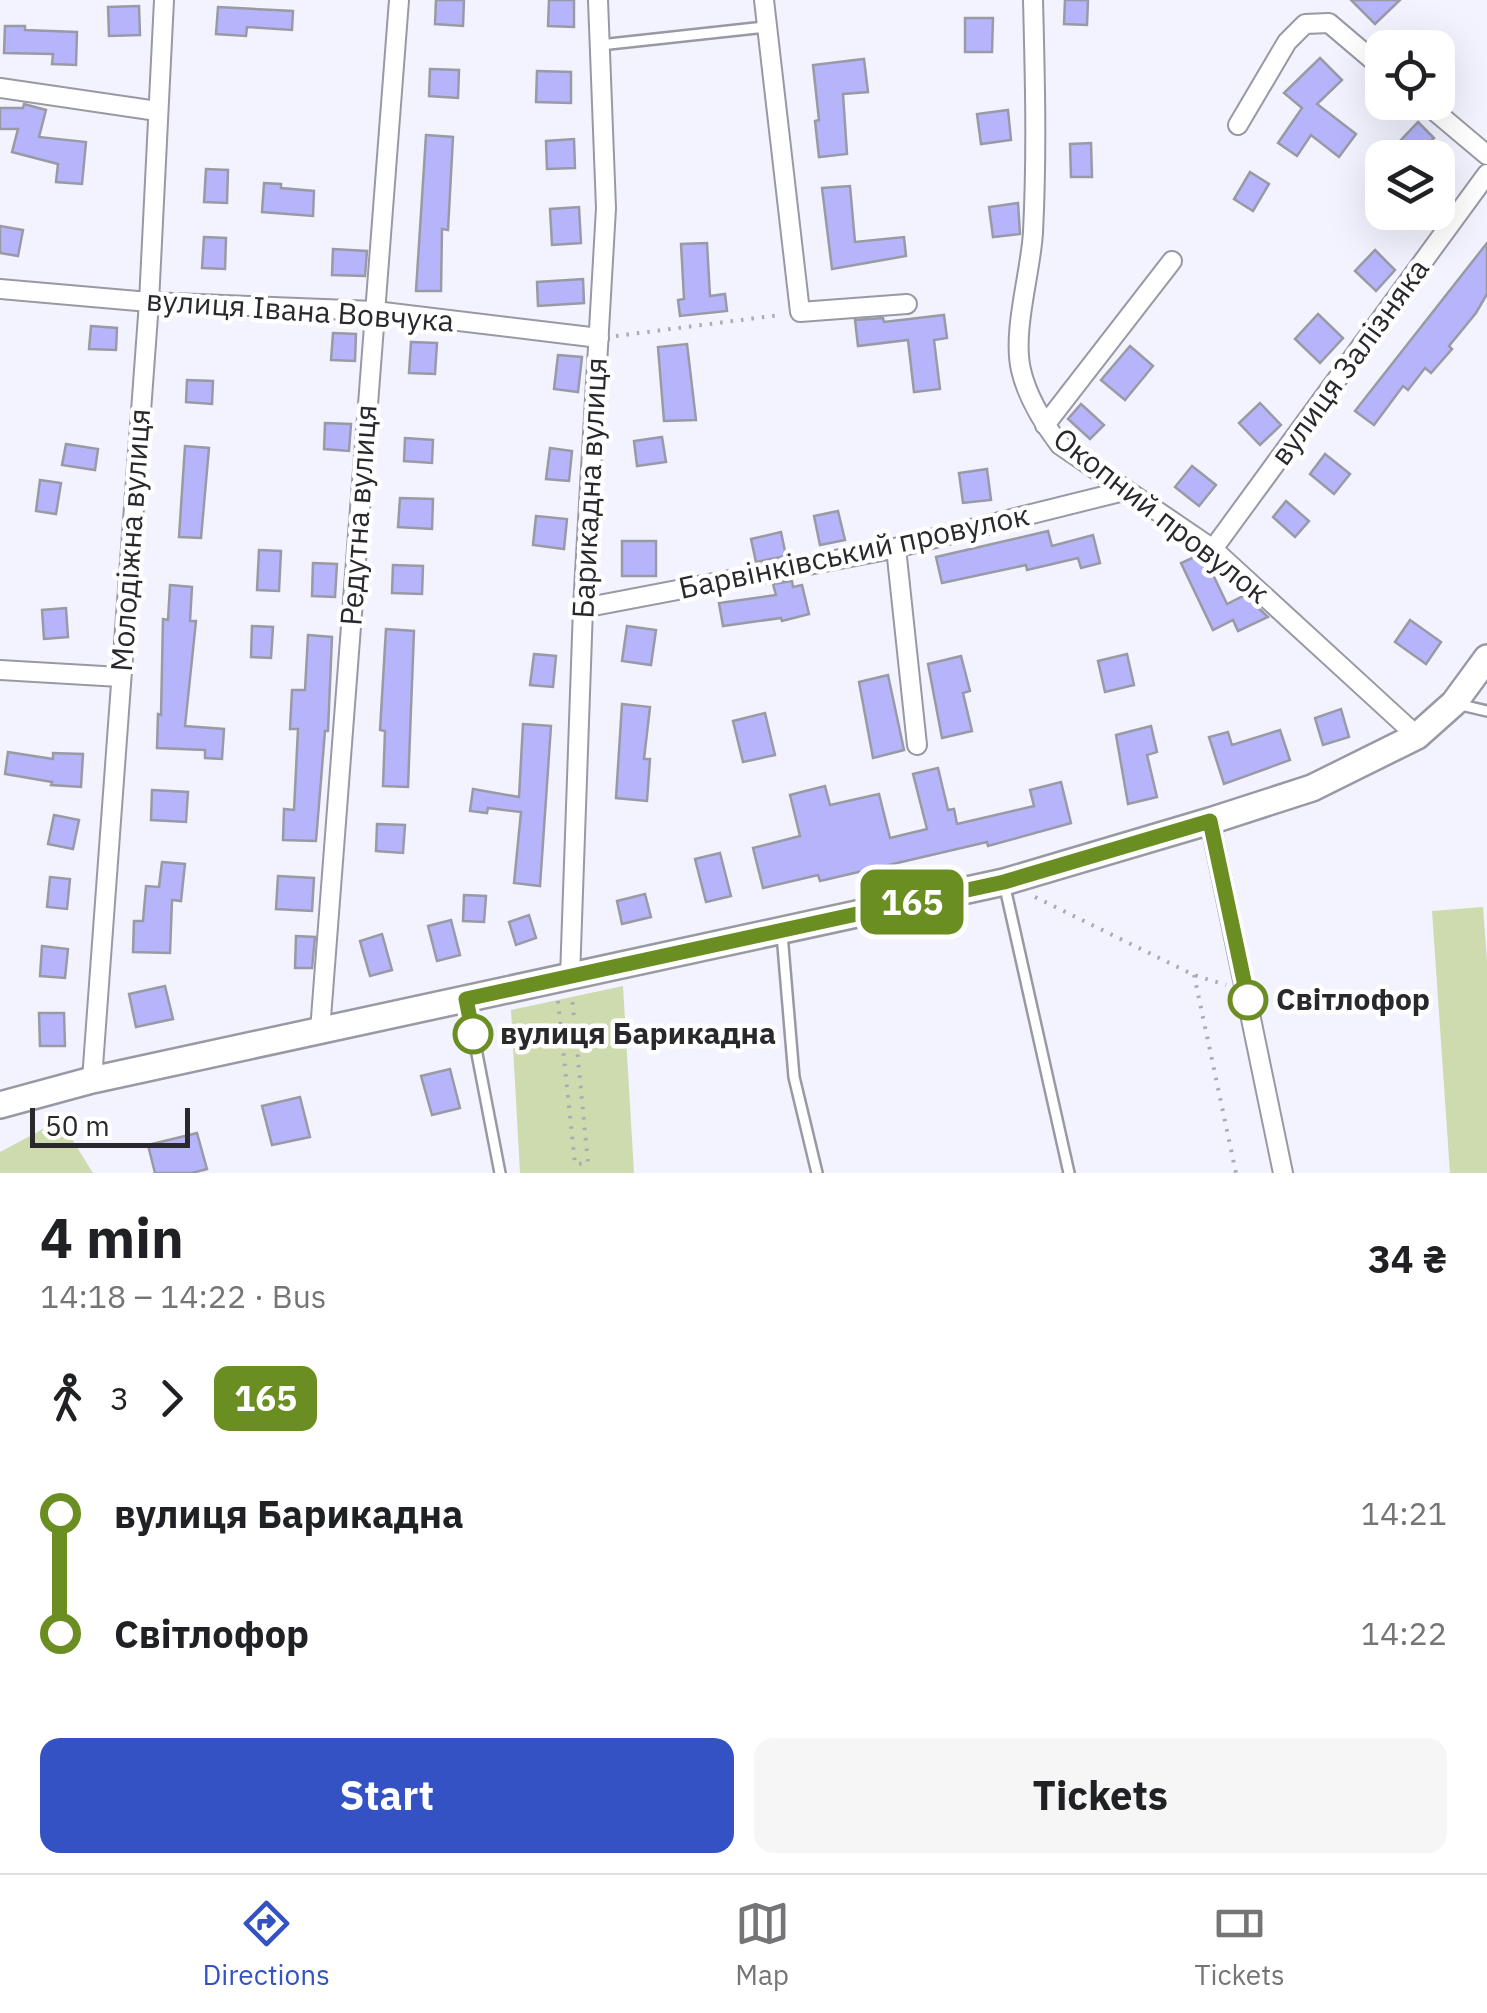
<!DOCTYPE html>
<html lang="en">
<head>
<meta charset="utf-8">
<style>
	body { margin:0; font-family:"IBM Plex Sans",sans-serif; background:#f6f6f6; color:#202124; height:100vh; display:flex; flex-direction:column; font-size:38px; white-space:nowrap }
	* { box-sizing:border-box; margin:0 }
	p { font-size:32px; color:#757577 }
	.icon { flex:none; width:55px; height:55px; fill:none; stroke:currentColor; stroke-width:2; stroke-linecap:round; stroke-linejoin:round }
	.map { position:relative; height:1173px; overflow:hidden }
	.sheet { display:flex; flex-direction:column; background:#fff; flex:1 }
	.sheet>* { flex:none }
	.badge { padding:0 20px; border-radius:15px; font-size:35px; line-height:65px }
	.tools { position:absolute; left:1365px; top:30px; display:grid; gap:20px }
	.tools a { display:grid; place-items:center; width:90px; height:90px; border-radius:20px; background:#fff; box-shadow:0 10px 40px #0002; font-size:50px }
	.scale { position:absolute; left:30px; bottom:25px; width:160px; box-sizing:border-box; padding-left:10px; border:5px solid #29292d; border-top:0; font-size:28px; line-height:35px; white-space:nowrap; color:#29292d; -webkit-text-stroke:8px #fff; paint-order:stroke }
	.map>.badge { position:absolute; translate:-50% -50%; box-shadow:0 0 0 5px #fff }
	.legs { display:flex; align-items:center; gap:15px; height:110px; padding:0 40px; font-size:32px }
	.legs p { margin-inline-start:auto }
	.headline { display:flex; align-items:center; justify-content:space-between; height:170px; padding:0 40px }
	h1 { font-size:55px; font-weight:800; line-height:75px }
	.primary-button { display:flex; gap:20px; margin-top:auto; padding:20px 40px }
	.primary-button a { flex:1; height:115px; border-radius:20px; background:#3452c3; color:#fff; font-size:40px; font-weight:800; line-height:115px; text-align:center }
	.primary-button a+a { background:#f6f6f6; color:#202124 }
	ul { padding:0 40px; list-style:none }
	li { display:flex; align-items:center; gap:35px; height:120px; font-size:38px }
	li i { display:grid; place-items:center; width:15px; height:100%; margin:0 12px; background:currentColor }
	li i::after { content:''; width:25px; height:25px; margin:-12px; border:8px solid; border-radius:50%; background:#fff }
	li p { margin-inline-start:auto }
	li:first-child i { background:linear-gradient(#0000 50%,currentColor 0) }
	li:last-child i { background:linear-gradient(currentColor 50%,#0000 0) }
	.dock { display:flex; justify-content:space-around; align-items:center; height:140px; border-top:2px solid #e0e0e0; background:#fff; font-size:28px; color:#757577 }
	.dock a { display:grid; justify-items:center; gap:5px }
	.dock .active { color:#3452c3 }
	.map>svg:first-child { display:block }
	.green { fill:#cedbae }
	.building { fill:#b6b5fc; stroke:#999aa4; stroke-width:2.5 }
	.lines { fill:none; stroke-linecap:round; stroke-linejoin:round }
	.lane-casing { stroke:#9899a3; stroke-width:14 }
	.street-casing { stroke:#9899a3; stroke-width:22 }
	.secondary-casing { stroke:#9899a3; stroke-width:30 }
	.path { stroke:#aaabb4; stroke-width:4; stroke-dasharray:2.5 8; stroke-linecap:butt }
	.lane { stroke:#fff; stroke-width:9 }
	.street { stroke:#fff; stroke-width:18 }
	.secondary { stroke:#fff; stroke-width:25 }
	.line-1-casing { stroke:#fff; stroke-width:22 }
	.line-1 { stroke:#6b8e23; stroke-width:15 }
	.stop-1-dot { fill:#fff; stroke:#6b8e23; stroke-width:5 }
	.labels { text-anchor:middle; stroke-width:9; stroke-linejoin:round; paint-order:stroke }
	.street-label { font-size:30px; fill:#29292d; stroke:#fff }
	.stop-label { font-size:30px; font-weight:bold; fill:#29292d; stroke:#fff; text-anchor:start }
</style>
</head>
<body>
<div class="map">
<svg width="1487" height="1173" viewBox="0 0 1487 1173">
	<rect width="100%" height="100%" fill="#f2f3fe"/>
	<!-- green -->
	<g class="green">
		<polygon points="1483,907 1487,961 1487,1173 1450,1173 1432,911"/>
		<polygon points="623,986 634,1173 520,1173 511,1010"/>
		<polygon points="60,1120 93,1173 0,1173 0,1152"/>
	</g>
	<!-- building -->
	<g class="building">
		<polygon points="436,0 464,0 463,26 435,24"/>
		<polygon points="549,0 574,0 574,27 548,26"/>
		<polygon points="1065,0 1088,0 1087,25 1064,24"/>
		<polygon points="1351,0 1400,0 1375,24"/>
		<polygon points="139,6 140,35 109,36 108,7"/>
		<polygon points="218,7 293,11 292,30 247,27 246,36 216,34"/>
		<polygon points="965,18 993,18 992,52 965,52"/>
		<polygon points="5,26 25,26 25,30 77,32 76,65 52,64 53,54 4,53"/>
		<polygon points="1320,58 1342,80 1317,104 1356,134 1339,157 1311,135 1297,156 1278,143 1302,108 1284,93"/>
		<polygon points="864,59 868,92 843,94 847,154 819,157 815,121 819,120 813,65"/>
		<polygon points="430,69 459,70 458,98 429,96"/>
		<polygon points="537,71 571,72 571,103 536,102"/>
		<polygon points="24,104 46,110 39,137 86,142 82,184 56,182 58,164 12,152 18,129 0,129 0,108 23,108"/>
		<polygon points="1008,110 1011,140 981,144 977,114"/>
		<polygon points="1418,122 1434,138 1416,156 1400,141"/>
		<polygon points="426,135 453,137 448,230 442,229 441,291 416,291"/>
		<polygon points="574,139 575,168 547,169 546,141"/>
		<polygon points="1091,143 1092,177 1071,177 1070,144"/>
		<polygon points="206,169 228,170 227,203 204,202"/>
		<polygon points="1250,172 1269,184 1253,211 1234,199"/>
		<polygon points="264,183 281,184 281,188 314,191 313,216 262,212"/>
		<polygon points="850,186 855,242 904,237 906,256 832,269 822,188"/>
		<polygon points="1018,203 1020,234 993,237 989,207"/>
		<polygon points="579,207 581,243 552,245 550,209"/>
		<polygon points="0,226 23,230 18,256 0,253"/>
		<polygon points="204,237 226,238 225,269 202,268"/>
		<polygon points="707,243 710,296 725,294 727,311 680,316 678,300 684,299 681,244"/>
		<polygon points="1487,243 1487,294 1476,313 1449,346 1452,349 1431,373 1425,368 1408,390 1403,386 1374,425 1355,411"/>
		<polygon points="333,249 367,251 365,276 332,275"/>
		<polygon points="1375,250 1395,270 1376,291 1355,271"/>
		<polygon points="583,279 584,303 538,306 537,282"/>
		<polygon points="1318,314 1343,338 1320,363 1295,339"/>
		<polygon points="944,315 947,338 934,340 940,389 914,392 908,340 858,346 855,320 883,318 884,322"/>
		<polygon points="91,326 117,328 116,350 89,349"/>
		<polygon points="333,333 356,334 355,361 331,360"/>
		<polygon points="411,342 437,343 435,374 409,373"/>
		<polygon points="687,344 696,420 664,421 658,347"/>
		<polygon points="1130,346 1153,366 1125,400 1101,380"/>
		<polygon points="558,355 582,357 578,392 554,389"/>
		<polygon points="187,380 213,381 212,404 186,402"/>
		<polygon points="1260,403 1281,425 1260,445 1239,423"/>
		<polygon points="1081,404 1104,425 1090,439 1068,419"/>
		<polygon points="325,423 351,424 349,451 324,449"/>
		<polygon points="662,437 666,462 637,466 634,441"/>
		<polygon points="405,438 433,440 432,463 404,461"/>
		<polygon points="66,444 98,449 95,470 62,465"/>
		<polygon points="185,446 209,448 201,538 179,537"/>
		<polygon points="550,448 572,451 569,481 546,479"/>
		<polygon points="1325,454 1350,474 1334,494 1310,474"/>
		<polygon points="1192,466 1216,485 1199,506 1175,487"/>
		<polygon points="987,469 991,500 963,503 959,473"/>
		<polygon points="40,480 61,483 56,514 36,511"/>
		<polygon points="400,498 433,499 432,529 398,527"/>
		<polygon points="1286,501 1309,521 1295,537 1273,517"/>
		<polygon points="838,511 845,540 820,545 814,516"/>
		<polygon points="536,516 567,519 564,549 533,545"/>
		<polygon points="1048,531 1052,546 1093,535 1100,563 1081,568 1078,558 1027,570 1026,565 942,583 936,557"/>
		<polygon points="781,532 786,556 756,562 751,539"/>
		<rect x="622" y="541" width="34" height="35"/>
		<polygon points="259,550 281,551 279,591 257,590"/>
		<polygon points="1199,555 1206,560 1227,604 1245,595 1268,617 1238,631 1233,620 1213,630 1181,563"/>
		<polygon points="313,563 337,564 335,597 312,596"/>
		<polygon points="393,565 423,566 422,594 392,593"/>
		<polygon points="792,581 793,587 802,585 809,614 782,621 781,618 723,626 719,603 776,595 773,584"/>
		<polygon points="170,585 192,587 190,621 196,621 185,726 224,729 222,759 205,758 205,750 157,748 158,714 161,715 163,619 168,620"/>
		<polygon points="66,608 68,637 44,639 42,610"/>
		<polygon points="1410,620 1441,642 1426,664 1395,642"/>
		<polygon points="252,626 273,627 271,658 251,657"/>
		<polygon points="627,626 656,630 651,665 622,661"/>
		<polygon points="386,629 414,631 408,787 383,786 385,731 380,730"/>
		<polygon points="308,635 332,637 328,731 325,731 316,841 283,840 284,809 294,810 298,729 290,729 292,690 305,690"/>
		<polygon points="534,654 556,656 553,687 530,685"/>
		<polygon points="1127,654 1134,685 1105,692 1098,661"/>
		<polygon points="961,656 970,691 963,693 972,731 942,738 928,664"/>
		<polygon points="888,675 904,750 873,758 859,682"/>
		<polygon points="622,704 650,707 644,759 650,759 647,801 616,798"/>
		<polygon points="1341,709 1349,737 1323,745 1315,718"/>
		<polygon points="765,713 775,755 743,762 733,721"/>
		<polygon points="523,724 551,726 540,886 514,883 521,812 488,808 487,813 470,811 473,789 519,797"/>
		<polygon points="1151,726 1157,752 1147,755 1157,797 1128,804 1116,735"/>
		<polygon points="1280,730 1290,760 1224,784 1209,737 1228,732 1232,745"/>
		<polygon points="8,752 53,759 53,753 83,754 81,787 51,785 52,782 5,774"/>
		<polygon points="938,768 948,810 954,809 957,824 1034,806 1030,790 1061,782 1071,823 988,846 987,842 820,881 818,875 763,888 753,848 800,836 790,795 825,786 830,805 879,794 890,838 927,829 913,774"/>
		<polygon points="152,790 188,792 186,822 151,820"/>
		<polygon points="54,815 79,820 73,849 48,844"/>
		<polygon points="377,824 405,825 403,853 376,851"/>
		<polygon points="720,853 731,896 706,902 695,859"/>
		<polygon points="162,862 185,864 181,901 172,900 170,953 133,952 134,921 143,921 146,886 159,887"/>
		<polygon points="278,876 314,878 312,911 276,909"/>
		<polygon points="50,877 70,879 67,909 47,907"/>
		<polygon points="645,894 651,917 622,924 617,901"/>
		<polygon points="464,895 486,896 484,922 463,921"/>
		<polygon points="529,915 536,938 516,945 509,922"/>
		<polygon points="451,920 460,955 437,961 428,926"/>
		<polygon points="382,934 392,970 370,976 360,941"/>
		<polygon points="296,936 315,937 312,968 295,968"/>
		<polygon points="42,946 68,949 65,978 40,976"/>
		<polygon points="165,986 173,1019 136,1027 129,994"/>
		<polygon points="39,1013 64,1013 65,1046 40,1046"/>
		<polygon points="450,1069 460,1108 432,1115 421,1076"/>
		<polygon points="300,1097 310,1137 272,1145 262,1106"/>
		<polygon points="197,1133 207,1169 192,1173 155,1173 148,1145"/>
	</g>
	<g class="lines">
		<defs>
			<g id="lane">
				<polyline points="600,45 765,27"/>
				<polyline points="1457,704 1487,711"/>
				<polyline points="1004,883 1069,1173"/>
				<polyline points="782,934 794,1077 817,1173"/>
				<polyline points="467,1002 500,1173"/>
			</g>
			<g id="street">
				<polyline points="764,0 800,312 907,304"/>
				<path d="M1033 0C1035 77 1037 154 1033 232 1031 272 1012 331 1021 370 1027 396 1044 424 1060 445L1213 549 1417 736"/>
				<polyline points="0,88 157,111"/>
				<polyline points="1424,102 1487,155"/>
				<polyline points="1238,125 1287,42 1305,24 1329,23 1382,68"/>
				<polyline points="0,289 149,302 375,311 599,338"/>
				<polyline points="1045,425 1172,261"/>
				<polyline points="896,548 917,745"/>
				<polyline points="1213,549 1487,174"/>
				<polyline points="583,608 887,550 1124,491"/>
				<polyline points="0,670 120,677"/>
				<polyline points="1210,821 1283,1173"/>
				<polyline points="570,977 583,608 606,208 598,0"/>
				<polyline points="320,1031 399,0"/>
				<polyline points="92,1080 149,302 164,0"/>
			</g>
			<polyline id="secondary" points="0,1105 92,1080 1004,882 1210,821 1312,788 1417,736 1454,703 1487,658"/>
		</defs>
		<!-- lane casing -->
		<use href="#lane" class="lane-casing"/>
		<!-- street casing -->
		<use href="#street" class="street-casing"/>
		<!-- secondary casing -->
		<use href="#secondary" class="secondary-casing"/>
		<!-- path -->
		<g class="path">
			<polyline points="616,336 780,315"/>
			<polyline points="1035,897 1194,975 1226,985"/>
			<polyline points="1194,975 1236,1173"/>
			<polyline points="558,1001 575,1164 588,1163 572,997"/>
		</g>
		<!-- lane -->
		<use href="#lane" class="lane"/>
		<!-- street -->
		<use href="#street" class="street"/>
		<!-- secondary -->
		<use href="#secondary" class="secondary"/>
	</g>
	<g class="lines">
		<defs>
			<polyline id="line-1" points="473,1034 466,999 1004,882 1210,821 1248,1000"/>
		</defs>
		<!-- line-1 casing -->
		<use href="#line-1" class="line-1-casing"/>
		<!-- line-1 -->
		<use href="#line-1" class="line-1"/>
	</g>
	<!-- markers -->
	<g class="stop-1-dot">
		<circle cx="1248" cy="1000" r="18"/>
		<circle cx="473" cy="1034" r="18"/>
	</g>
	<g class="labels">
		<!-- street labels -->
		<g class="street-label">
			<text transform="translate(300 311) rotate(4)" y="10">вулиця Івана Вовчука</text>
			<text transform="translate(1350 362) rotate(-54)" y="10">вулиця Залізняка</text>
			<text transform="translate(590 488) rotate(-87)" y="10">Барикадна вулиця</text>
			<text transform="translate(359 515) rotate(-86)" y="10">Редутна вулиця</text>
			<text transform="translate(1161 516) rotate(38)" y="10">Окопний провулок</text>
			<text transform="translate(131 540) rotate(-86)" y="10">Молодіжна вулиця</text>
			<text transform="translate(854 552) rotate(-12)" y="10">Барвінківський провулок</text>
		</g>
		<!-- stop labels -->
		<g class="stop-label">
			<text x="1276" y="1010">Світлофор</text>
			<text x="500" y="1044">вулиця Барикадна</text>
		</g>
	</g>
</svg>
<div class="tools">
<a><svg class="icon" aria-label="locate" viewBox="0 0 24 24"><circle cx="12" cy="12" r="6"/><path d="M12 2v4M12 18v4M2 12h4M18 12h4"/></svg></a>
<a><svg class="icon" aria-label="layers" viewBox="0 0 24 24"><path d="M12 4l9 5-9 5-9-5zM3 14l9 5 9-5"/></svg></a>
</div>
<div class="scale">50 m</div>
<b class="badge" style="left:912px;top:902px;background:#6b8e23;color:#fff">165</b>
</div>
<section class="sheet">
<div class="headline"><div><h1>4 min</h1><p>14:18 – 14:22 · Bus</p></div><b>34 ₴</b></div>
<div class="legs"><svg class="icon" aria-label="walk" viewBox="0 0 24 24"><circle cx="13" cy="4" r="2"/><path d="M13 8l-2 6 4 7M11 14l-3 7M7 12l3-4h3l4 4"/></svg>3<svg class="icon" aria-label="forward" viewBox="0 0 24 24"><path d="M9 5l7 7-7 7"/></svg><b class="badge" style="background:#6b8e23;color:#fff">165</b></div>
<ul>
<li><i style="color:#6b8e23"></i><b>вулиця Барикадна</b><p>14:21</p></li>
<li><i style="color:#6b8e23"></i><b>Світлофор</b><p>14:22</p></li>
</ul>
<div class="primary-button"><a>Start</a><a>Tickets</a></div>
</section>
<nav class="dock">
<a class="active"><svg class="icon" aria-label="directions" viewBox="0 0 24 24"><path d="M12 3l9 9-9 9-9-9zM9 14v-3h6M13 9l2 2-2 2"/></svg>Directions</a>
<a><svg class="icon" aria-label="map" viewBox="0 0 24 24"><path d="M3 6l6-2 6 2 6-2v14l-6 2-6-2-6 2zM9 4v14M15 6v14"/></svg>Map</a>
<a><svg class="icon" aria-label="tickets" viewBox="0 0 24 24"><path d="M3 7h18v10H3zM15 7v10"/></svg>Tickets</a>
</nav>
</body>
</html>
